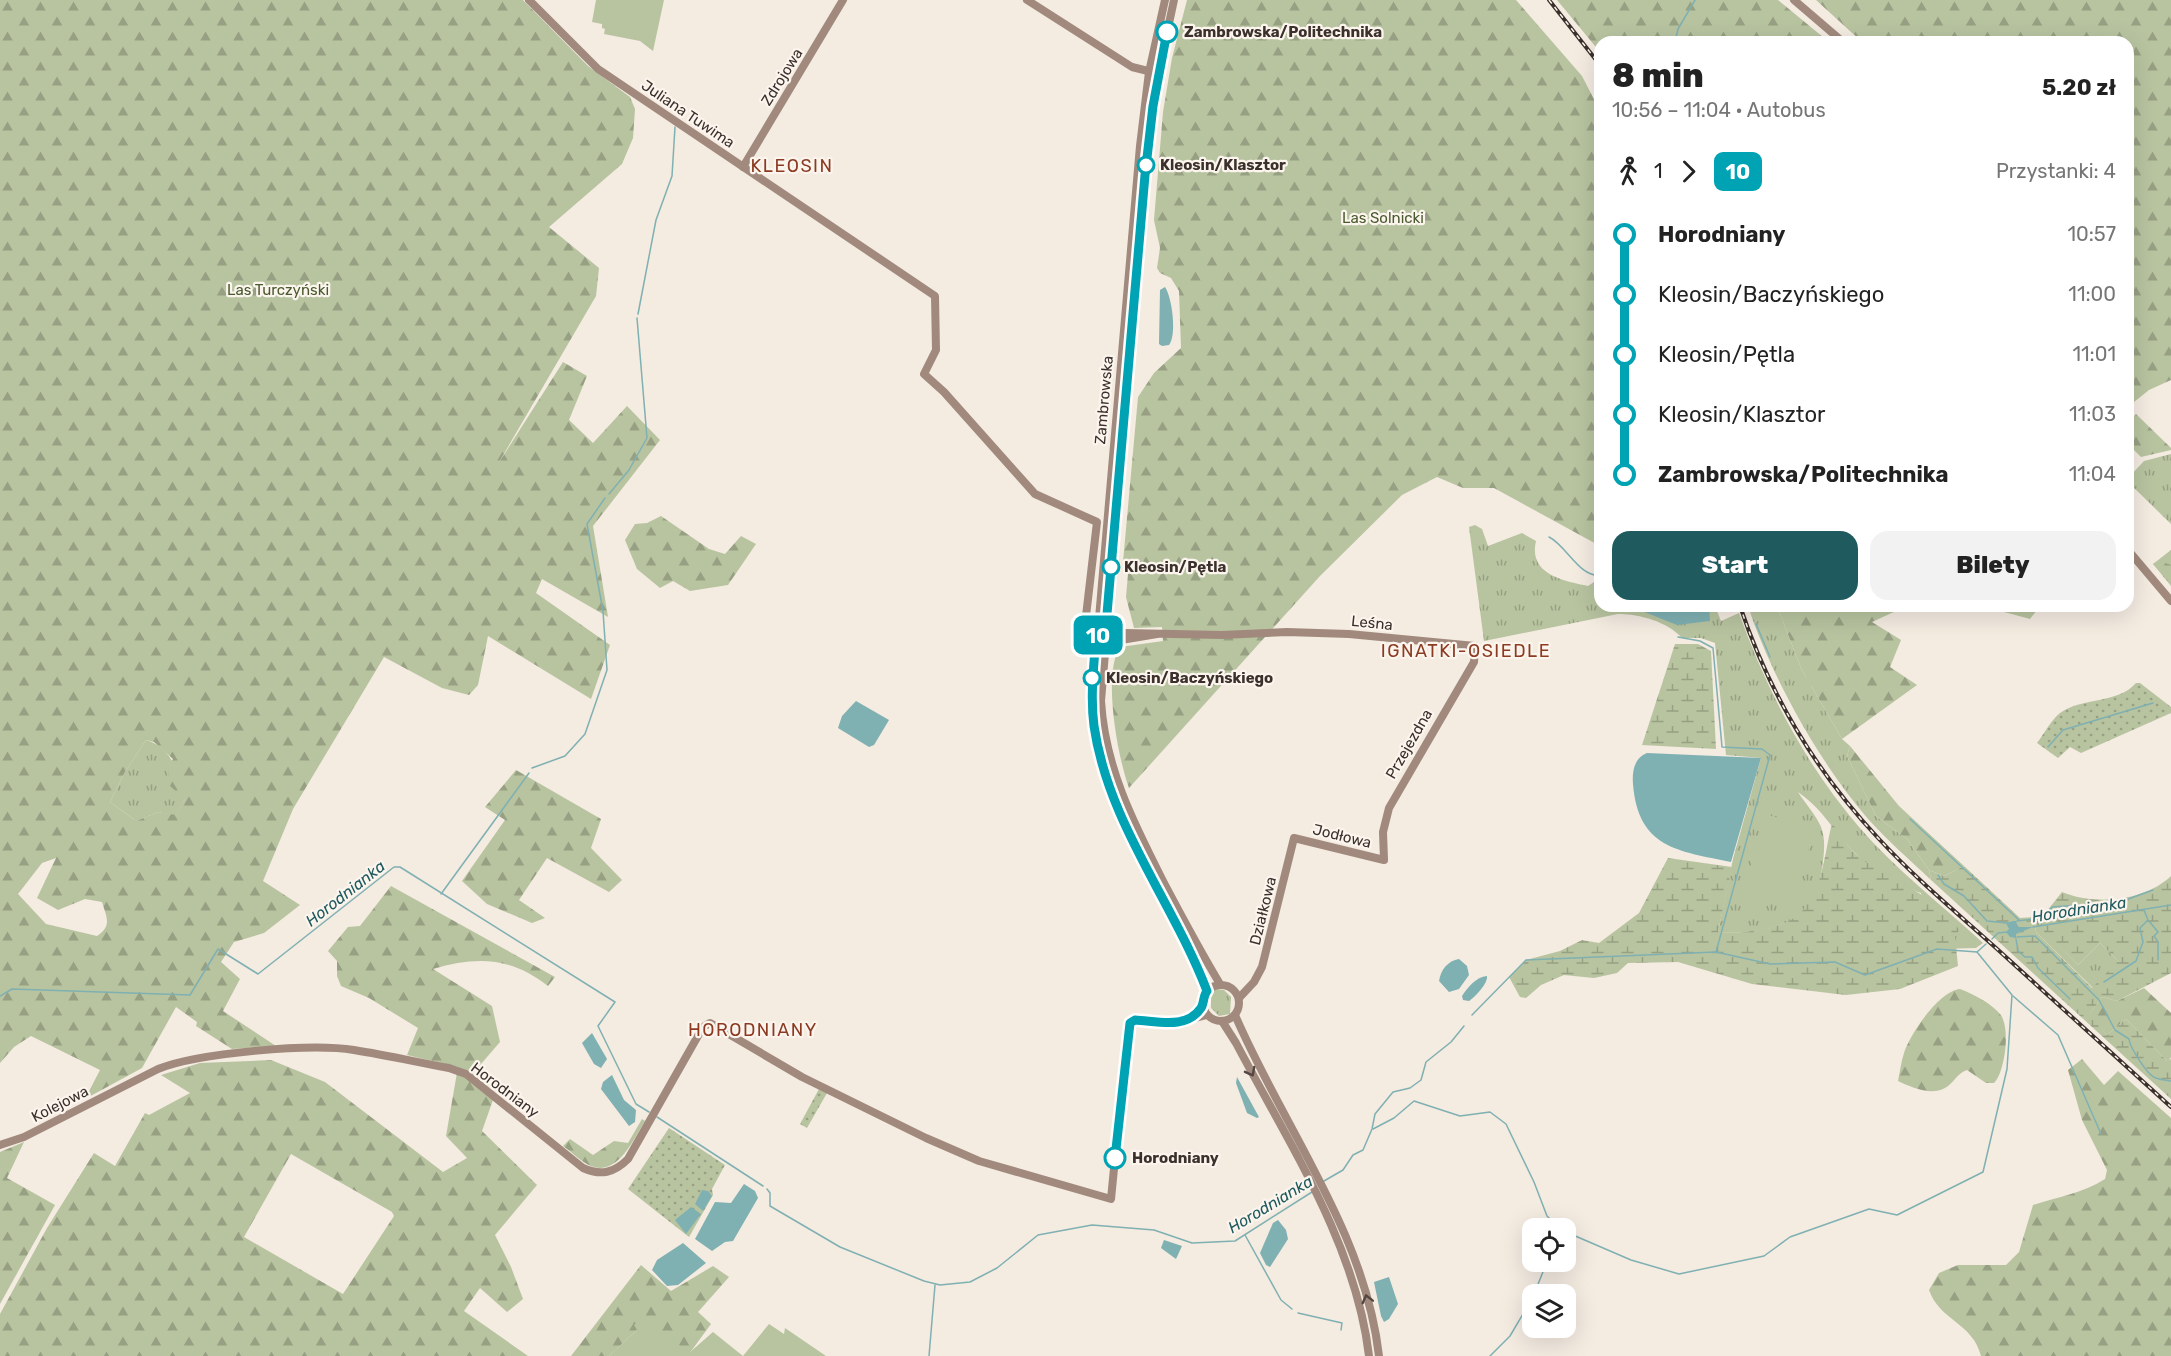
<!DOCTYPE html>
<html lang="pl">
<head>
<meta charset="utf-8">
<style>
	body { margin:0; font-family:Rubik,sans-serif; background:#f2f2f2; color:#222; height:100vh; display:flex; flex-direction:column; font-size:22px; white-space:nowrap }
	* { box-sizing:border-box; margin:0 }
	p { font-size:20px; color:#767676 }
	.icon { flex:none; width:33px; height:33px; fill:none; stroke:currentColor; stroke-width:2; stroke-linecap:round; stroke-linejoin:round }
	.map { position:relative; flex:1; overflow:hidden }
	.details { position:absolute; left:1594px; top:36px; width:540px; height:576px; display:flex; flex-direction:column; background:#fff; border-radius:18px; box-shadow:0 6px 24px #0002 }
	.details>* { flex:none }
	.badge { padding:0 12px; border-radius:9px; font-size:21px; line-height:39px }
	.tools { position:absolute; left:1522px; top:1218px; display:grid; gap:12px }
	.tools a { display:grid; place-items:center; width:54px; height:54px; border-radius:12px; background:#fff; box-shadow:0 6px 24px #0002; font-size:30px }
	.map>.badge { position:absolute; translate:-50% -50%; box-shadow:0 0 0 3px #fff }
	.legs { display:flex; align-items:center; gap:9px; height:66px; padding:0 18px; font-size:20px }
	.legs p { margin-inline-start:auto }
	.overview { display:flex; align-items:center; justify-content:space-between; height:102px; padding:0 18px }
	h1 { font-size:33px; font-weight:800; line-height:45px }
	.button { display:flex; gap:12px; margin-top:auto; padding:12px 18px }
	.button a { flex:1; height:69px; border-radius:18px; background:#1f5a5e; color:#fff; font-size:24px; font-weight:800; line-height:69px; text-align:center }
	.button a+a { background:#f2f2f2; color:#222 }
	ul { padding:0 18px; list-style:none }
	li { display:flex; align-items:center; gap:21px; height:60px; font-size:22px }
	li i { display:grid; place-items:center; width:9px; height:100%; margin:0 8px; background:currentColor }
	li i::after { content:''; width:15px; height:15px; margin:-8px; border:4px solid; border-radius:50%; background:#fff }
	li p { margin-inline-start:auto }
	li:first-child i { background:linear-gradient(#0000 50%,currentColor 0) }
	li:last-child i { background:linear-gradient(currentColor 50%,#0000 0) }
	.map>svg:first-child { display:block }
	.grass { fill:url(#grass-tufts) }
	.forest { fill:url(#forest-firs); fill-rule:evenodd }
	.wetland { fill:url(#wetland-marsh) }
	.park { fill:url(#park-dots) }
	.garden { fill:#b8c4a0 }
	.water { fill:#7fb0b2 }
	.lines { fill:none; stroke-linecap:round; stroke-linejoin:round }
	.stream { stroke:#7fb0b2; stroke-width:1.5 }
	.secondary { stroke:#a18a7d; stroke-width:8 }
	.rail-casing { stroke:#3b302b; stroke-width:4 }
	.rail { stroke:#fbf5ee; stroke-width:1.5; stroke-dasharray:4.5; stroke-linecap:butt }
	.oneway { stroke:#544640 }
	.line-1-casing { stroke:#fff; stroke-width:14 }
	.line-1 { stroke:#00a3b4; stroke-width:9 }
	.stop-1-dot { fill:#fff; stroke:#00a3b4; stroke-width:3 }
	.labels { text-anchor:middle; stroke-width:4.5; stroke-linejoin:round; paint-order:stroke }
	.stop-label { font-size:15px; font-weight:bold; fill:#3b302b; stroke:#fbf5ee; text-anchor:start }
	.street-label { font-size:15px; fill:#3b302b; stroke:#fbf5ee }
	.park-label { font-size:15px; fill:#4a5a2e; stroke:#fbf5ee }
	.water-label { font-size:16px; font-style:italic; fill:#1f5a5e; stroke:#fbf5ee }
	.quarter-label { font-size:18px; letter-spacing:1.5px; fill:#8c3b22; stroke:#fbf5ee }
</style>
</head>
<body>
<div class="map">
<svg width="2171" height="1356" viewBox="0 0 2171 1356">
	<defs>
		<pattern id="grass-tufts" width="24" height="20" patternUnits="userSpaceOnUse" patternTransform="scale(1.5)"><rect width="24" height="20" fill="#b8c4a0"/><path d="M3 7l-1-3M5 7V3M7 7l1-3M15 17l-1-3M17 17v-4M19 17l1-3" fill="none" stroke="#97a083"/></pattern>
		<pattern id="forest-firs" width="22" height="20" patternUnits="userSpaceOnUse" patternTransform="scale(1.5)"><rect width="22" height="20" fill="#b8c4a0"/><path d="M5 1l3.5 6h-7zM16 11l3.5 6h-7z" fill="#97a083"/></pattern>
		<pattern id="wetland-marsh" width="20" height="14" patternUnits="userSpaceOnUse" patternTransform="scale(1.5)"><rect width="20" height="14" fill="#b8c4a0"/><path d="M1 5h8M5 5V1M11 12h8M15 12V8" fill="none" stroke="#97a083"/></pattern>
		<pattern id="park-dots" width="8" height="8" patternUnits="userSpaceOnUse" patternTransform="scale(1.5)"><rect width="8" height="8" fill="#b8c4a0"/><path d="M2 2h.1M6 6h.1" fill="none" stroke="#97a083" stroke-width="1.8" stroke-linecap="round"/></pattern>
	</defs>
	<rect width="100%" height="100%" fill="#f4ebe1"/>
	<!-- grass -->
	<g class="grass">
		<polygon points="2171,454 2171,524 2128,482 2129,477 2144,461"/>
		<path d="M1475 525 1482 529 1488 546 1522 533 1536 541C1528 574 1563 581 1588 586L1600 578V606H1715L1721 621 1739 613C1767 691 1805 764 1859 827 1895 869 1942 905 1983 943L1976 948 1937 949 1921 893C1899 885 1872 871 1856 854 1833 832 1826 812 1798 792 1805 803 1816 815 1821 827 1826 840 1824 855 1822 868 1816 909 1794 926 1755 931 1742 932 1731 934 1718 932L1733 859 1761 758 1726 755 1715 643 1701 638H1682C1668 622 1640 614 1618 614L1484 641 1469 527Z"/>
		<polygon points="2171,550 2171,586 2153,564"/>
		<path d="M1748 606H1777L1801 668 1842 739 1850 746 1847 756 1876 816 1907 839 1929 870 1931 880C1910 860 1888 841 1869 820 1820 764 1771 676 1748 606Z"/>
		<path d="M146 740C174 748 178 775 185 799L176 816 158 812 136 821 110 802 125 772Z"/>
		<polygon points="2043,916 2045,932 2078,965 2100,943 2119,962 2093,988 2036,932 2034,917"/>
		<polygon points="1216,989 1224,990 1231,997 1230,1014 1219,1016 1211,1008 1211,990"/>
	</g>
	<!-- forest -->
	<g class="forest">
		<path d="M0 0H523L588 66 630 97 635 109 633 138 622 164 549 227 599 268 596 296 498 464 563 362 587 376 569 420 593 443 627 406 660 440 593 526 608 617 542 579 536 593 610 645 591 699 488 636 478 685 469 695 442 688 384 657 293 809 263 881 300 905 264 933 234 942 221 962 240 979 223 1011 276 1046 232 1049 196 1026 197 1022 176 1007 142 1068 85 1099 100 1070 31 1036 14 1047 0 1063ZM146 740 154 742 173 759 168 767 170 786 185 799 176 815 158 812 136 821 110 802 125 772ZM56 858 37 898 58 910 85 899 102 902C107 918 112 926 97 936L46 924 18 894 42 863Z"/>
		<path d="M1187 0H1516L1582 76 1600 111V546L1494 488H1463L1437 477 1402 495 1320 576 1129 788C1118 758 1102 674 1120 647L1163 641 1162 627 1134 628 1126 597 1128 574 1123 562 1138 397 1154 373 1181 348 1179 291 1171 278 1160 273 1157 268 1160 248 1154 220 1163 112 1172 58Z"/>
		<polygon points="1557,0 1778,0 1829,42 1600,42 1600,52"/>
		<polygon points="1816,0 2171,0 2171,380 2149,390 2129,406 2128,42 1862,42"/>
		<polygon points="2136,414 2171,448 2171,450 2141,457 2129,445 2129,422"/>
		<polygon points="661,516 709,549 725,554 741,536 756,544 728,585 690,591 673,581 660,588 637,569 625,540 635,524 647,523"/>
		<polygon points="2165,563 2171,565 2171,584 2158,569"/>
		<polygon points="1777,606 1907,606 1872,622 1901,640 1890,667 1917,685 1842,739 1801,668"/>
		<polygon points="1982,606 2040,606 2030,619"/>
		<polygon points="1850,746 1899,806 1964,866 1944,876 1929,870 1907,839 1876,816 1847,756"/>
		<polygon points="516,770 601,819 591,848 622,880 609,892 547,858 519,900 545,918 532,923 487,904 462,881 505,820 485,807"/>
		<path d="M391 886 555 977 548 986C511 957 477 956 433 969L492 1006 500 1042 468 1079 493 1100 482 1131 537 1185 495 1235 511 1267 523 1299 507 1312 480 1288 464 1311 528 1356H0V1314L47 1228 94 1153 115 1166 145 1113 149 1115 190 1093 161 1075 200 1063 271 1060 325 1082 443 1172 467 1158 446 1136 458 1067 407 1055 418 1028 369 998 341 986 337 976V961L328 951 348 927 360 926ZM291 1154 392 1212 394 1216 343 1294 244 1237Z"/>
		<polygon points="2144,988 2171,1013 2171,1057 2168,1062 2126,1019 2107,1035 2088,1016 2102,997 2117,1001"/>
		<path d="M1960 989C1973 994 1991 1003 2000 1014 2011 1027 2005 1072 1994 1083H1986L1967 1070C1957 1073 1954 1083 1945 1088 1930 1096 1911 1087 1898 1081 1900 1072 1901 1062 1904 1053 1910 1034 1939 991 1960 989Z"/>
		<path d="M2082 1059 2104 1085 2118 1071 2171 1118V1356H1981C1973 1323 1940 1321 1929 1290L1939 1273 1958 1265H2006L2019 1252 2033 1205C2057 1197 2084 1193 2105 1179L2107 1170 2082 1120 2068 1070Z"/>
		<path d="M642 1119 645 1121C634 1138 618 1177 591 1166 581 1162 572 1152 563 1146L570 1139 593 1155 614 1141 628 1143Z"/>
		<polygon points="24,1142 7,1178 55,1205 0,1304 0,1152"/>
		<polygon points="641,1265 671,1291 713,1266 729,1277 698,1312 711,1324 689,1354 637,1330 609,1356 571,1356"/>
	</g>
	<!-- wetland -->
	<g class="wetland">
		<polygon points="1675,644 1698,644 1711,651 1716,749 1642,745"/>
		<path d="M1832 823C1840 834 1848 848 1858 856 1885 878 1946 900 1959 930L1955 937 1958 966 1900 989 1846 995 1752 984 1678 962 1628 963 1617 973 1594 978 1564 975 1541 985 1526 998 1520 997 1509 977 1526 960 1560 951 1582 940 1599 943 1639 913 1668 858 1732 867 1718 932C1732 934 1745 932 1759 930 1822 922 1820 873 1832 823Z"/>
		<path d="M1964 866 2020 918 2034 917 2036 932 2092 988 2118 961 2100 943 2078 965 2044 932 2043 916 2062 892C2095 906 2145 901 2171 876V973L2117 1001 2102 997 2089 1015 2107 1035 2126 1019 2167 1061 2171 1059V1099L1931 880 1929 870 1944 876Z"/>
	</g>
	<!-- park -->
	<g class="park">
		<path d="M2136 683H2140L2171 707V713L2081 753 2070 747 2058 758 2037 743C2044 734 2051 720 2060 713 2082 697 2118 704 2136 683Z"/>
		<polygon points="819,1089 827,1093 807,1128 800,1124"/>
		<polygon points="669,1128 725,1165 712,1189 713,1195 689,1237 628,1189"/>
	</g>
	<!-- garden -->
	<g class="garden">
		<polygon points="596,0 664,0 653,51 640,41 604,34 605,29 602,28 602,24 592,22"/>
		<polygon points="1764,814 1814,827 1793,909 1743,897"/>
		<polygon points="644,1316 689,1353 713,1332 743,1356 769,1324 784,1334 785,1328 826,1356 609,1356 637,1330 634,1325"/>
	</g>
	<!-- water -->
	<g class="water">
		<path d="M1165 287C1172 297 1177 335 1169 345L1162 346 1159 344 1160 290Z"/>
		<polygon points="1645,606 1709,606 1710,621 1677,625 1642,611"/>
		<polygon points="856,701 889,720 874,745 869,747 838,728 842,716"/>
		<path d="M1647 753 1761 758 1731 862C1678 851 1638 848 1633 784 1632 772 1634 758 1647 753Z"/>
		<polygon points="2013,921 2016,921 2018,927 2033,927 2016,934 2016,938 2010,937 2006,932 2009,929 2006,923"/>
		<path d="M1459 959 1467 966 1469 975 1459 989 1449 992 1439 981C1441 969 1448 961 1459 959Z"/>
		<path d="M1487 976C1488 983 1476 996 1469 1001L1463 1000 1462 996C1468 987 1476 977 1487 976Z"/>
		<polygon points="592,1033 607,1059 601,1068 594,1064 582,1043"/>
		<polygon points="612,1075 624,1100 636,1110 635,1122 629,1126 601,1089 603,1082"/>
		<polygon points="1237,1077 1259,1117 1257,1118 1247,1113 1236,1083"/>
		<polygon points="744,1184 755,1191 758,1198 733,1241 725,1242 712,1251 695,1239 715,1202 731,1203"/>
		<polygon points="702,1190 708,1191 712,1196 703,1211 695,1204"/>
		<polygon points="691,1207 701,1214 686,1234 675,1220"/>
		<polygon points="1278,1220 1286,1230 1288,1239 1270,1267 1266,1265 1260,1253 1273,1223"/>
		<polygon points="1164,1240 1182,1246 1176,1259 1161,1248"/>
		<polygon points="683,1243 706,1263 678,1285 667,1286 652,1270 657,1260"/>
		<polygon points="1389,1277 1398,1304 1389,1319 1384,1322 1381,1316 1374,1282"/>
	</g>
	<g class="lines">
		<!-- stream -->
		<g class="stream">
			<polyline points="1675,42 1678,29 1695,0"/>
			<polyline points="638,314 656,220 672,176 675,127"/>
			<polyline points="609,494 629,470 647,438 637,318"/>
			<path d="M1549 537C1566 545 1580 578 1600 575"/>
			<polyline points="1751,606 1751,610"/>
			<polyline points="1756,624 1770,657"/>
			<polyline points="1678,637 1700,641 1713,648 1722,747 1762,749 1770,755 1716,952"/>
			<polyline points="2048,747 2063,730 2153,703"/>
			<polyline points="532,768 565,756 585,734 607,670 603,611 587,524 605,498"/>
			<polyline points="1910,819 2019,920"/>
			<polyline points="1938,875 1944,884 1964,896 1987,921 2007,923"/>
			<polyline points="441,894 529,773"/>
			<polyline points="2043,918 2052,907 2120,902 2153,890"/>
			<polyline points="2017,921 2034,919"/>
			<polyline points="2149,921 2158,932 2154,936 2158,942 2158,960"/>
			<polyline points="2033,927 2171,905"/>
			<path d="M2017 937 2035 936 2099 1000 2115 1030 2129 1039C2130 1048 2148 1076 2156 1078 2161 1080 2166 1080 2171 1081"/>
			<polyline points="1992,939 1998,933 2007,932"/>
			<polyline points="2016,939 2018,951 2025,957 2032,957 2038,968 2070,999"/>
			<polyline points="2104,982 2136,961 2143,942 2140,928 2148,920 2144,910"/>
			<polyline points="0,996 12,989 190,995 218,949 258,974 394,867 400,867 615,1002 598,1026 636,1104 649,1112"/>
			<polyline points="2013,996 2058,1035 2101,1134"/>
			<polyline points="1472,1015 1526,960 1716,952 1770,964 1835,962 1865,975 1937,949 1977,952 1986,944"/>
			<polyline points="657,1117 763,1186"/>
			<polyline points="1373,1129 1394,1118 1414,1101 1460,1116 1490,1112 1506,1124 1534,1182 1547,1216 1559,1228"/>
			<polyline points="1324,1181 1343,1170 1353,1155 1363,1150 1372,1129 1375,1114 1393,1092 1410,1088 1421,1080 1426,1062 1451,1042 1464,1026"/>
			<polyline points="767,1189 770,1193 770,1206 840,1247 924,1281 940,1285 970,1282 997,1268 1038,1235 1092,1225 1154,1230 1192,1243 1235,1241 1312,1192"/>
			<polyline points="1566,1232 1631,1260 1679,1274 1764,1256 1790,1237 1869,1209 1897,1215 1983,1172 2007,1069 2012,995 1977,952"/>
			<polyline points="1245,1235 1281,1300 1292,1309"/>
			<polyline points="1534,1294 1547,1262"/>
			<polyline points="1298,1313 1342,1323 1341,1330"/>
			<polyline points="929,1356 935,1285"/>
			<polyline points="1490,1356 1510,1336 1533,1297"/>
		</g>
		<!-- secondary -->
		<g class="secondary">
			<polyline points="529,0 598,69 935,296 936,350 924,374 944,392 1035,494 1097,522 1084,633 1115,641 1157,634"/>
			<polyline points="1027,0 1132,67 1152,72"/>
			<path d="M1165 0 1149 72 1140 146 1092 699C1098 807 1169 893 1207 991"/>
			<path d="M1174 0 1156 84 1145 175 1101 701C1105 768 1134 824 1164 883 1182 917 1200 951 1220 984"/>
			<polyline points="1794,0 1843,42"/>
			<polyline points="743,167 843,0"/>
			<polyline points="2128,550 2171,601"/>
			<polyline points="1105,637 1125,633 1222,635 1287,632 1349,634 1475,646 1474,662 1389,808 1383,832 1384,860 1294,838 1262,967 1254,982 1239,998"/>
			<circle cx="1221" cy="1003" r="18"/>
			<path d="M1235 1015C1283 1127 1365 1232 1379 1356"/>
			<path d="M1222 1021 1236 1043C1288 1142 1356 1244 1369 1356"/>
			<path d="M0 1145 24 1137 158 1069C198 1053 310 1043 354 1050 385 1055 417 1062 449 1068L466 1074 583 1168C601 1176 614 1173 628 1159L703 1027 710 1023 802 1077 926 1138 979 1161 1111 1199 1128 1026 1135 1020 1176 1023 1207 1015"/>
		</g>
		<defs>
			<g id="rail">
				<polyline points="1549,0 1600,65"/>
				<path d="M1740 606C1769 693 1816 772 1879 839 1915 878 1956 912 1996 948 2054 1001 2113 1054 2171 1107"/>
			</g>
		</defs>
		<!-- rail casing -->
		<use href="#rail" class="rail-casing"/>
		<!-- rail -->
		<use href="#rail" class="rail"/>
	</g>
	<!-- one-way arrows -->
	<defs><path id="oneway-chevron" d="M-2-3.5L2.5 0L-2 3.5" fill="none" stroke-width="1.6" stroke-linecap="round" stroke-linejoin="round" transform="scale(1.5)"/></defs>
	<g class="oneway">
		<use href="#oneway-chevron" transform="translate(1251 1072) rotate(62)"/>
		<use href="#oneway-chevron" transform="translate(1367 1299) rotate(-104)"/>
	</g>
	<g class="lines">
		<defs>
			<path id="line-1" d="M1115 1158 1130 1023 1135 1020C1157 1021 1186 1030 1201 1008 1204 1004 1203 996 1207 991 1173 902 1108 823 1094 726 1090 696 1094 666 1096 635L1105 637 1145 175 1153 106 1167 32"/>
		</defs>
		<!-- line-1 casing -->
		<use href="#line-1" class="line-1-casing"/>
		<!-- line-1 -->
		<use href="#line-1" class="line-1"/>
	</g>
	<!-- markers -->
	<g class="stop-1-dot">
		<circle cx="1167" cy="32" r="10"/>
		<circle cx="1146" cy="165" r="8"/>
		<circle cx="1111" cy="567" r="8"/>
		<circle cx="1092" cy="678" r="8"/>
		<circle cx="1115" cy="1158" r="10"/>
	</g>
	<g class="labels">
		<!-- stop labels -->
		<g class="stop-label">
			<text x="1184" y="37">Zambrowska/Politechnika</text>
			<text x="1160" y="170">Kleosin/Klasztor</text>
			<text x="1124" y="572">Kleosin/Pętla</text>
			<text x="1106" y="683">Kleosin/Baczyńskiego</text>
			<text x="1132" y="1163">Horodniany</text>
		</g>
		<!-- street labels -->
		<g class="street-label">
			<text transform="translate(782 77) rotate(-58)" y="5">Zdrojowa</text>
			<text transform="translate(688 114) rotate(34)" y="5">Juliana Tuwima</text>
			<text transform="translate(1104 400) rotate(-85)" y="5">Zambrowska</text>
			<text transform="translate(1372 623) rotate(6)" y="5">Leśna</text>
			<text transform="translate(1409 744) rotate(-60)" y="5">Przejezdna</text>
			<text transform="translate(1342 836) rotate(14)" y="5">Jodłowa</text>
			<text transform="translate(1263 911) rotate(-76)" y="5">Działkowa</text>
			<text transform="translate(505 1090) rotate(37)" y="5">Horodniany</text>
			<text transform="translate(60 1104) rotate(-27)" y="5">Kolejowa</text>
		</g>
		<!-- park labels -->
		<g class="park-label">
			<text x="1383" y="223">Las Solnicki</text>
			<text x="278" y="295">Las Turczyński</text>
		</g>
		<!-- water labels -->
		<g class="water-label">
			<text transform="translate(345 893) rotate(-38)" y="6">Horodnianka</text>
			<text transform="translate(2079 909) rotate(-9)" y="6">Horodnianka</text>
			<text transform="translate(1270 1204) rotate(-31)" y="6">Horodnianka</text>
		</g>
		<!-- quarter labels -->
		<g class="quarter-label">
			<text x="792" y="172">KLEOSIN</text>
			<text x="1466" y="657">IGNATKI-OSIEDLE</text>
			<text x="753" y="1036">HORODNIANY</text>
		</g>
	</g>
</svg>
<div class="tools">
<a><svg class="icon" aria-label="locate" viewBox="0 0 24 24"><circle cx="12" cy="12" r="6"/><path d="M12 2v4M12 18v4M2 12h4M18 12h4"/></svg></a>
<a><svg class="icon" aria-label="layers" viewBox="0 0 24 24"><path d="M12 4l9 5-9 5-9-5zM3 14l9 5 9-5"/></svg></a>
</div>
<b class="badge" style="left:1098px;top:635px;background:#00a3b4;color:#fff">10</b>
<section class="details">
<div class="overview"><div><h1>8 min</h1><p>10:56 – 11:04 · Autobus</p></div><b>5.20 zł</b></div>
<div class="legs"><svg class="icon" aria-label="walk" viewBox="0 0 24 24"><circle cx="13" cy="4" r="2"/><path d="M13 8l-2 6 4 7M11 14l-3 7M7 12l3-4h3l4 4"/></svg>1<svg class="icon" aria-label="forward" viewBox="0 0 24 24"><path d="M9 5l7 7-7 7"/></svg><b class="badge" style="background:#00a3b4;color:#fff">10</b><p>Przystanki: 4</p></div>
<ul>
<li><i style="color:#00a3b4"></i><b>Horodniany</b><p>10:57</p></li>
<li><i style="color:#00a3b4"></i><span>Kleosin/Baczyńskiego</span><p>11:00</p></li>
<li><i style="color:#00a3b4"></i><span>Kleosin/Pętla</span><p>11:01</p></li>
<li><i style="color:#00a3b4"></i><span>Kleosin/Klasztor</span><p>11:03</p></li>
<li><i style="color:#00a3b4"></i><b>Zambrowska/Politechnika</b><p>11:04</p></li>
</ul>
<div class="button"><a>Start</a><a>Bilety</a></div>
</section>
</div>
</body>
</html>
